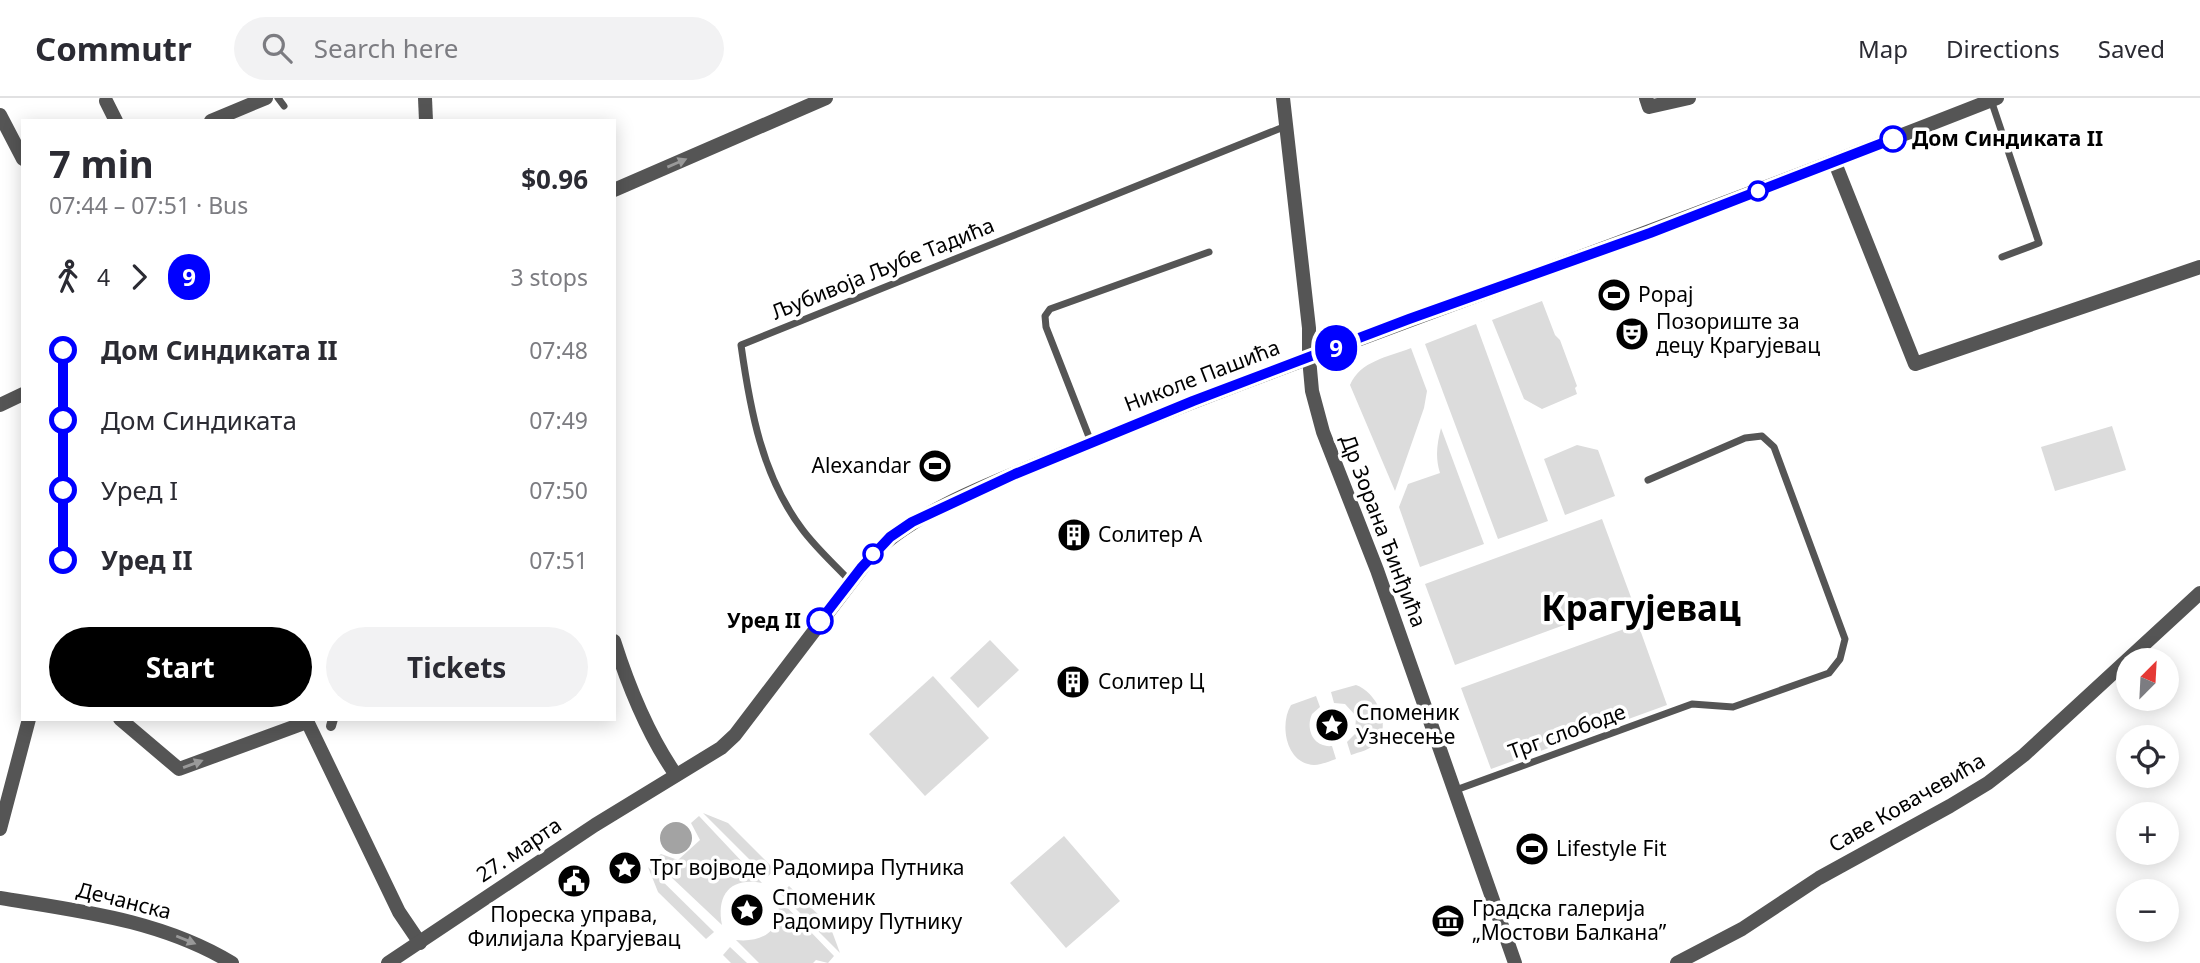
<!DOCTYPE html>
<html lang="en">
<head>
<meta charset="utf-8">
<style>
	body { margin:0; font-family:"Noto Sans",sans-serif; background:#f2f2f3; color:#2b2b33; height:100vh; display:flex; flex-direction:column; font-size:26px; white-space:nowrap }
	* { box-sizing:border-box; margin:0 }
	p { font-size:23px; color:#7c7c81 }
	.icon { flex:none; width:38px; height:38px; fill:none; stroke:currentColor; stroke-width:2; stroke-linecap:round; stroke-linejoin:round }
	.map { position:relative; flex:1; overflow:hidden }
	.side { position:absolute; left:21px; top:21px; width:595px; height:602px; display:flex; flex-direction:column; background:#fff; border-radius:0px; box-shadow:0 4px 18px #0003 }
	.side>* { flex:none }
	.badge { padding:0 14px; border-radius:23px; font-size:24px; line-height:46px }
	.needle { width:46px; rotate:24deg }
	.buttons { position:absolute; left:2116px; top:550px; display:grid; gap:14px }
	.buttons a { display:grid; place-items:center; width:63px; height:63px; border-radius:50%; background:#fff; box-shadow:0 4px 18px #0003; font-size:35px }
	.map>.badge { position:absolute; translate:-50% -50%; box-shadow:0 0 0 4px #fff }
	.legs { display:flex; align-items:center; gap:10px; height:77px; padding:0 28px; font-size:23px }
	.legs p { margin-inline-start:auto }
	.summary { display:flex; align-items:center; justify-content:space-between; height:119px; padding:0 28px }
	h1 { font-size:38px; font-weight:700; line-height:52px }
	.primary-button { display:flex; gap:14px; margin-top:auto; padding:14px 28px }
	.primary-button a { flex:1; height:80px; border-radius:42px; background:#000; color:#fff; font-size:28px; font-weight:700; line-height:80px; text-align:center }
	.primary-button a+a { background:#f2f2f3; color:#2b2b33 }
	ul { padding:0 28px; list-style:none }
	li { display:flex; align-items:center; gap:24px; height:70px; font-size:26px }
	li i { display:grid; place-items:center; width:10px; height:100%; margin:0 9px; background:currentColor }
	li i::after { content:''; width:18px; height:18px; margin:-9px; border:5px solid; border-radius:50%; background:#fff }
	li p { margin-inline-start:auto }
	li:first-child i { background:linear-gradient(#0000 50%,currentColor 0) }
	li:last-child i { background:linear-gradient(currentColor 50%,#0000 0) }
	header { display:flex; align-items:center; gap:42px; box-sizing:border-box; height:98px; padding:0 35px; background:#fff; border-bottom:2px solid #e1e1e2 }
	header strong { font-size:33px }
	nav { display:flex; gap:38px; margin-inline-start:auto; font-size:24px }
	.search { width:490px; height:63px; background:#f2f2f3; display:flex; align-items:center; gap:18px; box-sizing:border-box; padding:0 24px; border-radius:38px; color:#7c7c81; font-size:26px }
	.map>svg:first-child { display:block }
	.green { fill:#dcdcdc }
	.water { fill:#a3a3a3 }
	.lines { fill:none; stroke-linecap:round; stroke-linejoin:round }
	.service { stroke:#555; stroke-width:7 }
	.pedestrian { stroke:#555; stroke-width:10 }
	.minor { stroke:#555; stroke-width:14 }
	.tertiary { stroke:#555; stroke-width:14 }
	.oneway { fill:#999 }
	.line-1-casing { stroke:#fff; stroke-width:16 }
	.line-1 { stroke:#00f; stroke-width:10 }
	.stop-1-dot { fill:#fff; stroke:#00f; stroke-width:3.5 }
	.labels { text-anchor:middle; stroke-width:7; stroke-linejoin:round; paint-order:stroke }
	.stop-label { font-size:21px; font-weight:bold; fill:#000; stroke:#fff; text-anchor:start }
	.street-label { font-size:21px; fill:#000; stroke:#fff }
	.poi-label { font-size:21px; fill:#000; stroke:#fff; text-anchor:start }
	.town-label { font-size:35px; font-weight:bold; fill:#000; stroke:#fff }
</style>
</head>
<body>
<header>
<strong>Commutr</strong>
<div class="search"><svg class="icon" aria-label="search" viewBox="0 0 24 24"><circle cx="10" cy="10" r="6"/><path d="M15 15l6 6"/></svg>Search here</div>
<nav><a>Map</a><a>Directions</a><a>Saved</a></nav>
</header>
<div class="map">
<svg width="2200" height="865" viewBox="0 0 2200 865">
	<rect width="100%" height="100%" fill="#fff"/>
	<!-- green -->
	<g class="green">
		<polygon points="1542,203 1555,237 1560,242 1577,288 1575,290 1577,296 1542,311 1524,301 1492,222"/>
		<polygon points="1476,226 1548,423 1498,441 1425,246"/>
		<path d="M1411 250 1427 293 1424 310 1395 393 1350 287C1360 263 1388 259 1411 250Z"/>
		<polygon points="2112,328 2126,372 2055,393 2041,349"/>
		<path d="M1441 330 1484 446 1420 469 1399 409 1408 386 1440 375C1435 359 1437 346 1441 330Z"/>
		<polygon points="1577,347 1598,352 1615,398 1565,417 1544,361"/>
		<polygon points="1602,421 1632,502 1455,567 1425,486"/>
		<polygon points="1638,526 1667,607 1491,671 1461,590"/>
		<polygon points="990,542 1019,572 978,610 950,580"/>
		<polygon points="933,578 989,640 925,698 869,636"/>
		<path d="M1356 587C1376 594 1392 626 1377 644 1371 652 1359 654 1351 657L1347 644 1355 636 1356 618 1345 606 1334 605 1331 594Z"/>
		<path d="M1316 598 1320 609 1312 616C1305 632 1314 650 1332 648L1336 661C1327 664 1317 669 1308 666 1285 660 1280 625 1291 607Z"/>
		<polygon points="703,715 728,725 775,772 767,779"/>
		<path d="M699 718 762 785C731 779 716 796 722 827L653 762 661 756 678 762 700 742 691 725Z"/>
		<polygon points="1064,738 1120,803 1066,850 1010,785"/>
		<polygon points="648,769 714,834 706,841 658,794"/>
		<polygon points="789,788 830,828 840,855 781,796"/>
		<path d="M777 799 834 858 828 865 816 862 813 865H759L736 842C765 845 785 830 777 799Z"/>
		<polygon points="730,849 747,865 731,865 723,857"/>
	</g>
	<!-- water -->
	<circle class="water" cx="676" cy="740" r="16"/>
	<g class="lines">
		<!-- service -->
		<g class="service">
			<polyline points="278,0 284,8"/>
			<polyline points="1991,2 2039,145 2002,159"/>
			<polyline points="1091,344 1046,229 1045,218 1050,211 1209,154"/>
			<path d="M850 483C834 466 816 450 802 431 762 378 750 311 741 247L1286 28"/>
			<polyline points="1453,693 1692,606 1733,609 1829,575 1840,561 1845,541 1774,349 1762,338 1745,340 1648,382"/>
		</g>
		<!-- pedestrian -->
		<polyline class="pedestrian" points="331,628 333,621"/>
		<!-- minor -->
		<g class="minor">
			<polyline points="425,0 426,23"/>
			<polyline points="1283,0 1309,230 1309,260"/>
			<polyline points="1646,0 1649,9 1689,0"/>
			<polyline points="106,3 116,23"/>
			<polyline points="211,23 266,0"/>
			<polyline points="1835,65 1915,266 2200,169"/>
			<polyline points="614,92 826,0"/>
			<polyline points="0,307 23,296"/>
			<path d="M614 543C629 590 648 637 676 677"/>
			<polyline points="120,621 179,671 307,624"/>
			<polyline points="0,731 29,621"/>
			<path d="M0 800C80 813 161 822 232 865"/>
		</g>
		<!-- tertiary -->
		<g class="tertiary">
			<polyline points="0,17 23,61"/>
			<polyline points="1309,260 1312,293 1323,334 1377,472 1515,865"/>
			<polyline points="306,621 399,814 420,845"/>
			<path d="M388 865 595 727 721 650 735 637 872 457C918 411 1000 382 1060 357 1122 332 1185 307 1248 283 1498 189 1749 98 1997 0"/>
			<polyline points="1677,865 1742,831 1819,780 1950,708 1988,685 2024,657 2200,495"/>
		</g>
	</g>
	<!-- one-way arrows -->
	<defs><path id="oneway-solid" d="M-6-.8H1V-3.2L6.5 0L1 3.2V.8H-6Z" transform="scale(1.75)"/></defs>
	<g class="oneway">
		<use href="#oneway-solid" transform="translate(677 65) rotate(-23)"/>
		<use href="#oneway-solid" transform="translate(193 666) rotate(-20)"/>
		<use href="#oneway-solid" transform="translate(186 842) rotate(22)"/>
	</g>
	<g class="lines">
		<defs>
			<polyline id="line-1" points="820,523 861,470 890,439 912,424 1015,376 1193,303 1409,221 1650,135 1893,41"/>
		</defs>
		<!-- line-1 casing -->
		<use href="#line-1" class="line-1-casing"/>
		<!-- line-1 -->
		<use href="#line-1" class="line-1"/>
	</g>
	<!-- icons -->
	<defs>
		<symbol id="stadium-disc" viewBox="-11 -11 22 22"><circle r="9.5" fill="#000" stroke="#fff"/><path d="M0-5a6.5 5 0 1 0 0 10a6.5 5 0 1 0 0-10ZM-3.5-1.8h7v3.6h-7Z" fill="#fff"/></symbol>
		<symbol id="theatre-disc" viewBox="-11 -11 22 22"><circle r="9.5" fill="#000" stroke="#fff"/><path d="M-5-5.5Q0-4 5-5.5V0Q5 5 0 6Q-5 5-5 0ZM-3.3-2.5H-1v1.5H-3.3ZM1-2.5H3.3v1.5H1ZM-2.8 1Q0 5.5 2.8 1Z" fill="#fff"/></symbol>
		<symbol id="building-disc" viewBox="-11 -11 22 22"><circle r="9.5" fill="#000" stroke="#fff"/><path d="M-4-6H4V6H1V3H-1V6H-4ZM-2.5-4.3h1.7v1.8h-1.7ZM.8-4.3h1.7v1.8H.8ZM-2.5-1h1.7V.8h-1.7ZM.8-1h1.7V.8H.8Z" fill="#fff"/></symbol>
		<symbol id="sight-disc" viewBox="-11 -11 22 22"><circle r="9.5" fill="#000" stroke="#fff"/><path d="M0-6L1.8-2.2L6-1.7L2.9 1.2L3.7 5.4L0 3.3L-3.7 5.4L-2.9 1.2L-6-1.7L-1.8-2.2Z" fill="#fff"/></symbol>
		<symbol id="civic-disc" viewBox="-11 -11 22 22"><circle r="9.5" fill="#000" stroke="#fff"/><path d="M-.6-6.5H3V-4.5H.6V-3L4-1V1h2V6H-6V1h2V-1L-.6-3ZM-1.2 2.5V6h2.4V2.5Z" fill="#fff"/></symbol>
		<symbol id="museum-disc" viewBox="-11 -11 22 22"><circle r="9.5" fill="#000" stroke="#fff"/><path d="M0-6L6-3V-2H-6V-3ZM-5-1h2V3h-2ZM-1-1h2V3h-2ZM3-1h2V3H3ZM-6 4H6V6H-6Z" fill="#fff"/></symbol>
	</defs>
	<g fill-rule="evenodd">
		<use href="#stadium-disc" x="1595" y="178" width="38" height="38"/>
		<use href="#theatre-disc" x="1613" y="217" width="38" height="38"/>
		<use href="#stadium-disc" x="916" y="349" width="38" height="38"/>
		<use href="#building-disc" x="1055" y="418" width="38" height="38"/>
		<use href="#building-disc" x="1054" y="565" width="38" height="38"/>
		<use href="#sight-disc" x="1313" y="608" width="38" height="38"/>
		<use href="#stadium-disc" x="1513" y="732" width="38" height="38"/>
		<use href="#sight-disc" x="606" y="751" width="38" height="38"/>
		<use href="#civic-disc" x="555" y="764" width="38" height="38"/>
		<use href="#sight-disc" x="728" y="793" width="38" height="38"/>
		<use href="#museum-disc" x="1429" y="804" width="38" height="38"/>
	</g>
	<!-- markers -->
	<g class="stop-1-dot">
		<circle cx="1893" cy="41" r="12"/>
		<circle cx="1758" cy="93" r="9"/>
		<circle cx="873" cy="456" r="9"/>
		<circle cx="820" cy="523" r="12"/>
	</g>
	<g class="labels">
		<!-- stop labels -->
		<g class="stop-label">
			<text x="1912" y="48">Дом Синдиката II</text>
			<text x="801" y="530" text-anchor="end">Уред II</text>
		</g>
		<!-- street labels -->
		<g class="street-label">
			<text transform="translate(883 171) rotate(-22)" y="7">Љубивоја Љубе Тадића</text>
			<text transform="translate(1202 278) rotate(-21)" y="7">Николе Пашића</text>
			<text transform="translate(1383 433) rotate(69)" y="7">Др Зорана Ђинђића</text>
			<text transform="translate(1567 634) rotate(-20)" y="7">Трг слободе</text>
			<text transform="translate(1907 705) rotate(-30)" y="7">Саве Ковачевића</text>
			<text transform="translate(519 752) rotate(-34)" y="7">27. марта</text>
			<text transform="translate(124 803) rotate(14)" y="7">Дечанска</text>
		</g>
		<!-- poi labels -->
		<g class="poi-label">
			<text x="1638" y="204">Popaj</text>
			<text x="1656" y="231">Позориште за<tspan x="1656" dy="24">децу Крагујевац</tspan></text>
			<text x="911" y="375" text-anchor="end">Alexandar</text>
			<text x="1098" y="444">Солитер А</text>
			<text x="1098" y="591">Солитер Ц</text>
			<text x="1356" y="622">Споменик<tspan x="1356" dy="24">Узнесење</tspan></text>
			<text x="1556" y="758">Lifestyle Fit</text>
			<text x="650" y="777">Трг војводе Радомира Путника</text>
			<text x="772" y="807">Споменик<tspan x="772" dy="24">Радомиру Путнику</tspan></text>
			<text x="1472" y="818">Градска галерија<tspan x="1472" dy="24">„Мостови Балкана”</tspan></text>
			<text x="574" y="824" text-anchor="middle">Пореска управа,<tspan x="574" dy="24">Филијала Крагујевац</tspan></text>
		</g>
		<!-- town labels -->
		<g class="town-label">
			<text x="1641" y="523">Крагујевац</text>
		</g>
	</g>
</svg>
<div class="buttons">
<a><svg class="needle" viewBox="-14 -14 28 28"><path d="M0-13l5 13h-10z" fill="#e53935"/><path d="M0 13l5-13h-10z" fill="#7c7c81"/></svg></a>
<a><svg class="icon" aria-label="locate" viewBox="0 0 24 24"><circle cx="12" cy="12" r="6"/><path d="M12 2v4M12 18v4M2 12h4M18 12h4"/></svg></a>
<a>+</a>
<a>−</a>
</div>
<b class="badge" style="left:1336px;top:250px;background:#00f;color:#fff">9</b>
<section class="side">
<div class="summary"><div><h1>7 min</h1><p>07:44 – 07:51 · Bus</p></div><b>$0.96</b></div>
<div class="legs"><svg class="icon" aria-label="walk" viewBox="0 0 24 24"><circle cx="13" cy="4" r="2"/><path d="M13 8l-2 6 4 7M11 14l-3 7M7 12l3-4h3l4 4"/></svg>4<svg class="icon" aria-label="forward" viewBox="0 0 24 24"><path d="M9 5l7 7-7 7"/></svg><b class="badge" style="background:#00f;color:#fff">9</b><p>3 stops</p></div>
<ul>
<li><i style="color:#00f"></i><b>Дом Синдиката II</b><p>07:48</p></li>
<li><i style="color:#00f"></i><span>Дом Синдиката</span><p>07:49</p></li>
<li><i style="color:#00f"></i><span>Уред I</span><p>07:50</p></li>
<li><i style="color:#00f"></i><b>Уред II</b><p>07:51</p></li>
</ul>
<div class="primary-button"><a>Start</a><a>Tickets</a></div>
</section>
</div>
</body>
</html>
